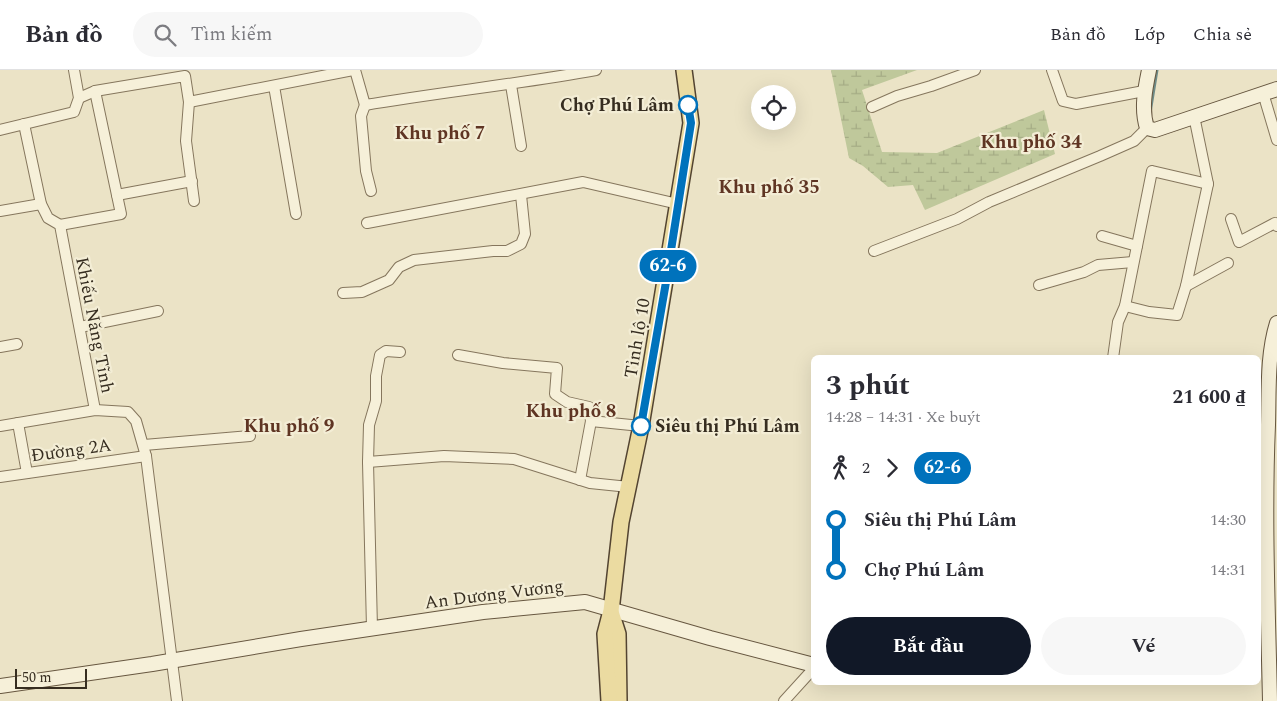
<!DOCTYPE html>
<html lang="vi">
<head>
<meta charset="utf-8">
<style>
	body { margin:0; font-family:Spectral,serif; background:#f7f7f7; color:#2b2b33; height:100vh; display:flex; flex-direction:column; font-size:19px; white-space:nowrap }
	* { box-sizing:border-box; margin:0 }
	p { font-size:16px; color:#7c7c81 }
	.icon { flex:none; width:28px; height:28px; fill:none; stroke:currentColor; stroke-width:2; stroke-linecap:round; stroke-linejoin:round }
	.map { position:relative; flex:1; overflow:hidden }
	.panel { position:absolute; left:811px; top:285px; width:450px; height:330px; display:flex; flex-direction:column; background:#fff; border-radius:8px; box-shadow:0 5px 20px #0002 }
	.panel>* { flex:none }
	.badge { padding:0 10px; border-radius:16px; font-size:18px; line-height:32px }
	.buttons { position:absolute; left:751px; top:15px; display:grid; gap:10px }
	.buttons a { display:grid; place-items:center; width:45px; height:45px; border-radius:50%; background:#fff; box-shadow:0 5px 20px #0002; font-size:25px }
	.scale { position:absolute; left:15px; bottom:12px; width:72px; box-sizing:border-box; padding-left:5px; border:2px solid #362d20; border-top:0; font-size:14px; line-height:18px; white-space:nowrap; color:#362d20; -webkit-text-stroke:4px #f3edd5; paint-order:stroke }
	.map>.badge { position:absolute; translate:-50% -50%; box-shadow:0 0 0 2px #fff }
	.legs { display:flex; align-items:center; gap:8px; height:55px; padding:0 15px; font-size:16px }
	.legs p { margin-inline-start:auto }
	.head { display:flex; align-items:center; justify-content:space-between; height:85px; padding:0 15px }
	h1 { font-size:28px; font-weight:700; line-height:38px }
	.primary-button { display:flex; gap:10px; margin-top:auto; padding:10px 15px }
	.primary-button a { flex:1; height:58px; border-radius:30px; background:#111827; color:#fff; font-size:20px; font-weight:700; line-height:58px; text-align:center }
	.primary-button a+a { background:#f7f7f7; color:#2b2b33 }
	ul { padding:0 15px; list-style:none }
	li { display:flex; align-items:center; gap:18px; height:50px; font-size:19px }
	li i { display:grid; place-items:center; width:8px; height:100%; margin:0 6px; background:currentColor }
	li i::after { content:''; width:12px; height:12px; margin:-6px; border:4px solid; border-radius:50%; background:#fff }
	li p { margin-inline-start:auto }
	li:first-child i { background:linear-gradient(#0000 50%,currentColor 0) }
	li:last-child i { background:linear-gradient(currentColor 50%,#0000 0) }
	header { display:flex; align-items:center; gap:30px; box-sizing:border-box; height:70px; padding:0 25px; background:#fff; border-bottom:1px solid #e1e1e2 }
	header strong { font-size:24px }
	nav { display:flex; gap:28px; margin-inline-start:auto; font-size:18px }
	.search { width:350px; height:45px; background:#f7f7f7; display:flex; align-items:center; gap:12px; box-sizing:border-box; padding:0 18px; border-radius:28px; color:#7c7c81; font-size:19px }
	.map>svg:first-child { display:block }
	.wetland { fill:url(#wetland-marsh) }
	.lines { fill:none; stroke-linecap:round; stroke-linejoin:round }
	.stream { stroke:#6f8c88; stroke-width:3 }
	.street-casing { stroke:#85765d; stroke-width:12 }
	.secondary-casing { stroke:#675740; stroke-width:16 }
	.primary-casing { stroke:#534431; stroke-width:18 }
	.street { stroke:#f6f0d9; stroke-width:10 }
	.secondary { stroke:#f6f0d9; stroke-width:14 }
	.primary { stroke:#ebdba1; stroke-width:15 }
	.line-1-casing { stroke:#fff; stroke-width:11 }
	.line-1 { stroke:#0072bc; stroke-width:8 }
	.stop-1-dot { fill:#fff; stroke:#0072bc; stroke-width:2.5 }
	.labels { text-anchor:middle; stroke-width:4.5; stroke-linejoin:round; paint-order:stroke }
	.stop-label { font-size:18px; font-weight:bold; fill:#362d20; stroke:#f3edd5; text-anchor:end }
	.street-label { font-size:18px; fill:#362d20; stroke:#f3edd5 }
	.neighbourhood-label { font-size:19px; font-weight:bold; fill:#5f3523; stroke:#f3edd5 }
</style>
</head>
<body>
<header>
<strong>Bản đồ</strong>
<div class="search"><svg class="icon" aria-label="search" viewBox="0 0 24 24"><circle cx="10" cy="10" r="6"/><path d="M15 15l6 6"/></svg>Tìm kiếm</div>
<nav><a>Bản đồ</a><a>Lớp</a><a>Chia sẻ</a></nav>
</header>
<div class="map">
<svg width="1277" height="631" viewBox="0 0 1277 631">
	<defs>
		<pattern id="wetland-marsh" width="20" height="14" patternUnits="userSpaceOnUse" patternTransform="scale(1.25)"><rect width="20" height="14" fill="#bfc89b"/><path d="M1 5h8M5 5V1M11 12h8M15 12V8" fill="none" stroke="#a5ac85"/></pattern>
	</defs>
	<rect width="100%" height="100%" fill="#ebe3c6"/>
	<!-- wetland -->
	<polygon class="wetland" points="831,0 917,0 862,20 882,82 937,83 1044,40 1055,84 925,140 913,115 888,117 863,96 849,88"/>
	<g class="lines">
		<!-- stream -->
		<polyline class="stream" points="1150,43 1157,0"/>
		<defs>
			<g id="street">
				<path d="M355 0 365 35C442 22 519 14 596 0"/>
				<polyline points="1052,0 1063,31 1076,34 1144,21"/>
				<polyline points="511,15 521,76"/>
				<polyline points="274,16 296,144"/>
				<polyline points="1263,23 1277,70"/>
				<polyline points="79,28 95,21 185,6 189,32 353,0"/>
				<polyline points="189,32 186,71 194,131"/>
				<polyline points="365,35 361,46 366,101 371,121"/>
				<polyline points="872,37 897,26 931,16 975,0"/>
				<polyline points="24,54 41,134 48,148 60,155 95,340"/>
				<polyline points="0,60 74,42 79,28 74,0"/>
				<polyline points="117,125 192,111"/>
				<polyline points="0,141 41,134"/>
				<polyline points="1231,149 1239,172 1275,153 1277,156"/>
				<polyline points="367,153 583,112 678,134"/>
				<polyline points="60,155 121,144 95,21"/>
				<polyline points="1102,166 1137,176"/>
				<polyline points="874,181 957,149 989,132 1100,86 1134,71 1147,58"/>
				<polyline points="1039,215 1084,202 1098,195 1133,192"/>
				<polyline points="1186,216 1228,193"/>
				<polyline points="343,223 362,222 389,210 399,197 414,190 493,181 507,181 521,174 525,164 521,125"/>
				<polyline points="1125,236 1149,242 1177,245 1186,216 1208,114 1194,46"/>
				<polyline points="80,257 158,241"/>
				<polyline points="0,277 17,274"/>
				<polyline points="458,285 503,293 557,298 555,324 567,332 589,337 591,351 641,356"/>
				<polyline points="1113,288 1118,252 1125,236 1152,101 1208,114"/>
				<polyline points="18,353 27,403"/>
				<polyline points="0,356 95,340 128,342 136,351 146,386 177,631"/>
				<polyline points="144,375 250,366"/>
				<polyline points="368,392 444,386 514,389 590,413 629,417"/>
				<polyline points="0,407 146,386"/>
				<polyline points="580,410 591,351"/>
				<polyline points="372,558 368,392 369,355 376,331 376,306 380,285 386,281 400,282"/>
				<polyline points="784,631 814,598"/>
			</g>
			<g id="secondary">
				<path d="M1149 0C1145 19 1141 39 1147 58L1155 60 1277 19"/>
				<polyline points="0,616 152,594 301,569 483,542 585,532 710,568 814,595"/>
				<path d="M1270 631C1268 539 1264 447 1268 355 1269 321 1267 285 1277 253"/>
			</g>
			<g id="primary">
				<polyline points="611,542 618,564 619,631"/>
				<polyline points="609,631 605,564 611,541 621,452 641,356 691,53 684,0"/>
			</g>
		</defs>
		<!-- street casing -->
		<use href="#street" class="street-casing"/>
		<!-- secondary casing -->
		<use href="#secondary" class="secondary-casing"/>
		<!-- primary casing -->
		<use href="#primary" class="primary-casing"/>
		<!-- street -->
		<use href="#street" class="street"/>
		<!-- secondary -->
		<use href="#secondary" class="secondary"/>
		<!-- primary -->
		<use href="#primary" class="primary"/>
	</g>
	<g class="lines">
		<defs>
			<polyline id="line-1" points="641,356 666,212 691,53 688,35"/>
		</defs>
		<!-- line-1 casing -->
		<use href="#line-1" class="line-1-casing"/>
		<!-- line-1 -->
		<use href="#line-1" class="line-1"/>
	</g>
	<!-- markers -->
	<g class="stop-1-dot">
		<circle cx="688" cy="35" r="9"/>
		<circle cx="641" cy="356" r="9"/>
	</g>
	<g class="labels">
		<!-- stop labels -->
		<g class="stop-label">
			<text x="674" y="41">Chợ Phú Lâm</text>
			<text x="655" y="362" text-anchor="start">Siêu thị Phú Lâm</text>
		</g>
		<!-- street labels -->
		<g class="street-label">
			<text transform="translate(95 255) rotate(79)" y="6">Khiếu Năng Tĩnh</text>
			<text transform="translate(637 268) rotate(-80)" y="6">Tỉnh lộ 10</text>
			<text transform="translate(71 380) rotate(-8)" y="6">Đường 2A</text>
			<text transform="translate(494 524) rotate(-7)" y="6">An Dương Vương</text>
		</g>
		<!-- neighbourhood labels -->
		<g class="neighbourhood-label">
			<text x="440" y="69">Khu phố 7</text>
			<text x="1031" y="78">Khu phố 34</text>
			<text x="769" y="123">Khu phố 35</text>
			<text x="571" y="347">Khu phố 8</text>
			<text x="289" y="362">Khu phố 9</text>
		</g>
	</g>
</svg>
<div class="buttons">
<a><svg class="icon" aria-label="locate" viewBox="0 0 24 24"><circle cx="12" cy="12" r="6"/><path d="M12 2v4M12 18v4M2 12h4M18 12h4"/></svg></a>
</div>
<div class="scale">50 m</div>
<b class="badge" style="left:668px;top:196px;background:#0072bc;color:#fff">62-6</b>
<section class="panel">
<div class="head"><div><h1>3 phút</h1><p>14:28 – 14:31 · Xe buýt</p></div><b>21 600 ₫</b></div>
<div class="legs"><svg class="icon" aria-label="walk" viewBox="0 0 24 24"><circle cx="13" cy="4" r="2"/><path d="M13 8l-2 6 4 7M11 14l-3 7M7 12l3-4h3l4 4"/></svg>2<svg class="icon" aria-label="forward" viewBox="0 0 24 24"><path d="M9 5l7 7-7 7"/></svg><b class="badge" style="background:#0072bc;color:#fff">62-6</b></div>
<ul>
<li><i style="color:#0072bc"></i><b>Siêu thị Phú Lâm</b><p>14:30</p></li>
<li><i style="color:#0072bc"></i><b>Chợ Phú Lâm</b><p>14:31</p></li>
</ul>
<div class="primary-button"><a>Bắt đầu</a><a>Vé</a></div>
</section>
</div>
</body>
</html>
